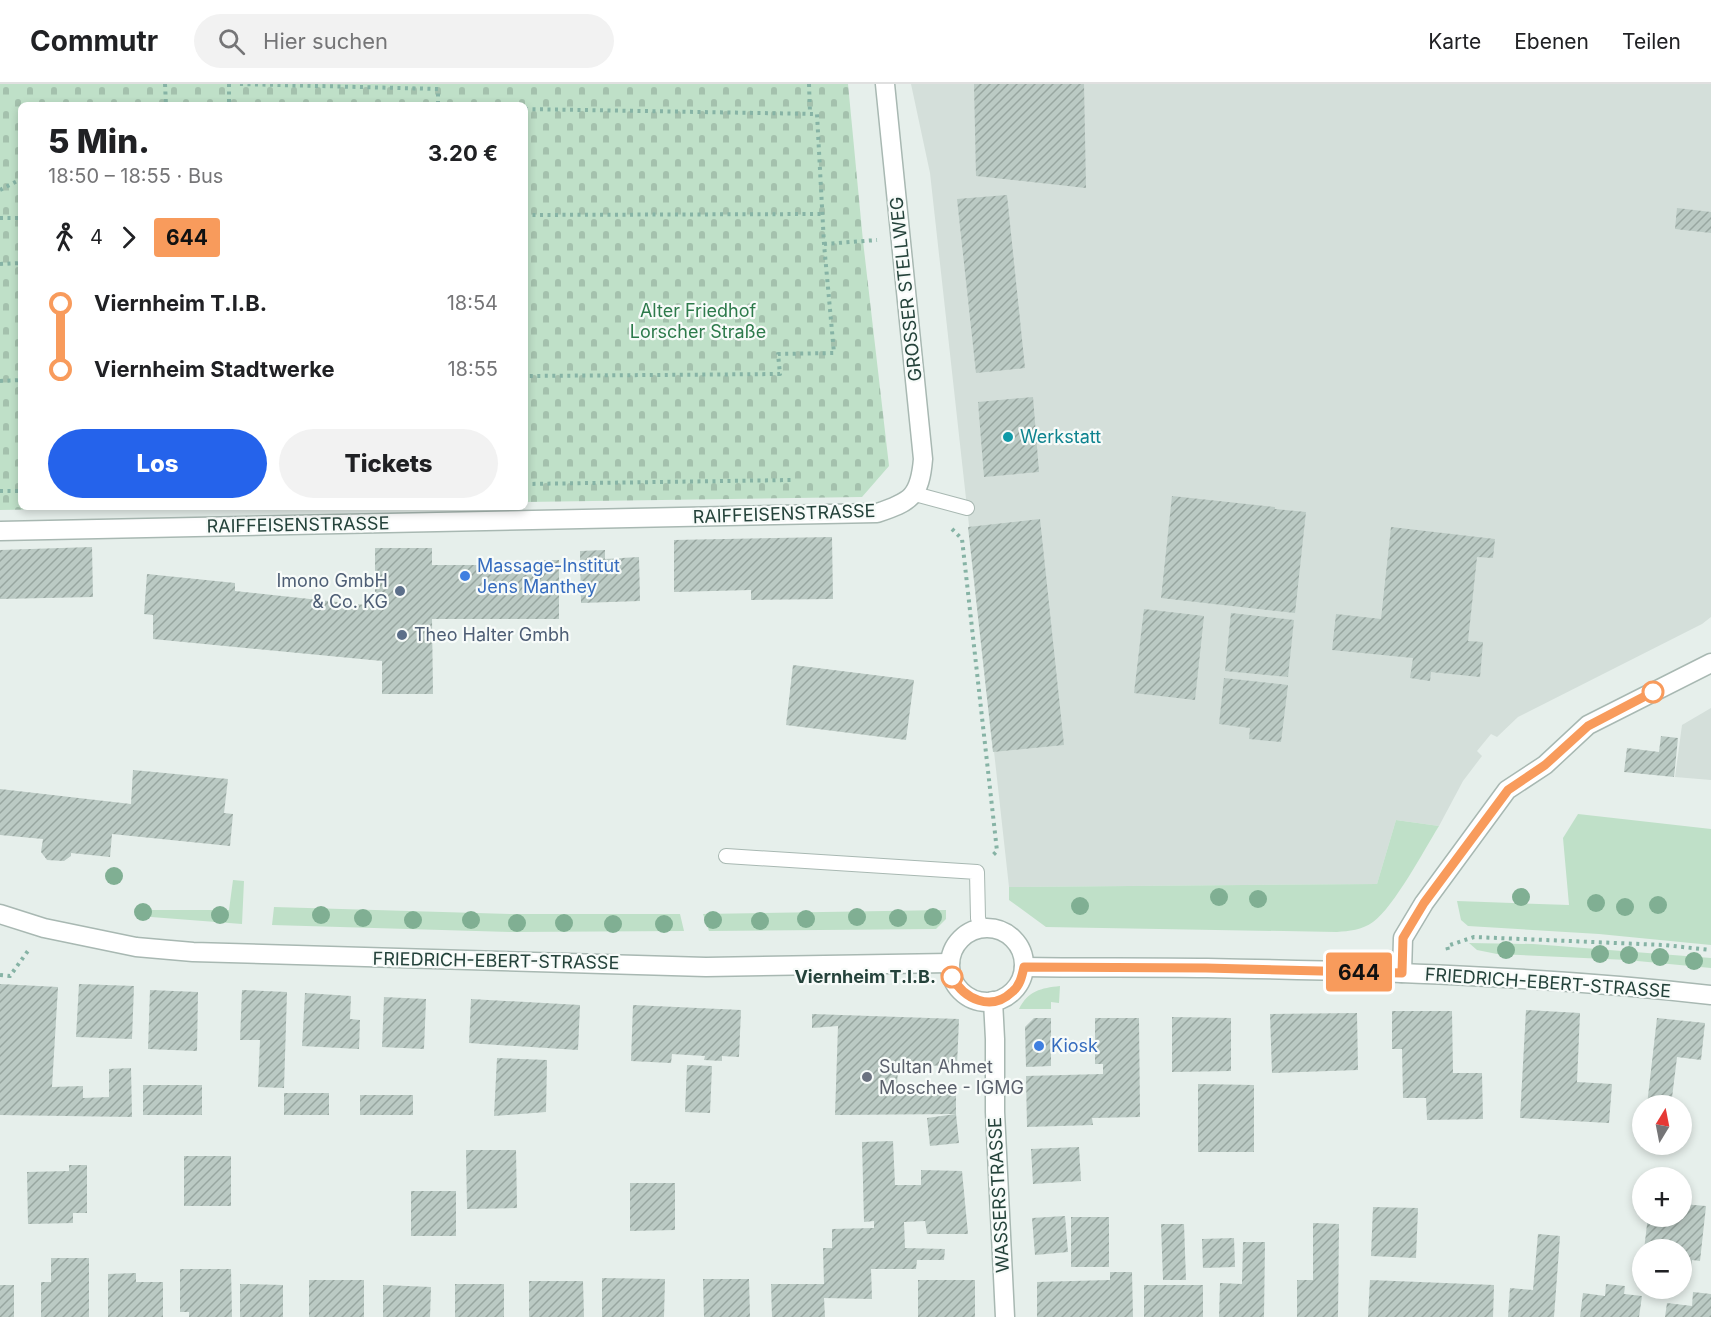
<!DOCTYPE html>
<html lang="de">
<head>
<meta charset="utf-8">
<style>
	body { margin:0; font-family:Inter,sans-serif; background:#f2f2f2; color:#202124; height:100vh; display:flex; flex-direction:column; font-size:22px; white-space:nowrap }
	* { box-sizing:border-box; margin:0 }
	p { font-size:20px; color:#757577 }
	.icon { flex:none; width:33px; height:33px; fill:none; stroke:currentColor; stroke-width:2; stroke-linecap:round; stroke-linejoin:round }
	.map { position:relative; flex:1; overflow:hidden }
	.sheet { position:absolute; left:18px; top:18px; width:510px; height:408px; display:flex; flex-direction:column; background:#fff; border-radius:9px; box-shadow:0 3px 9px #0003 }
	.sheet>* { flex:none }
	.badge { padding:0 12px; border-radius:4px; font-size:21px; line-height:39px }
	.needle { width:39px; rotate:10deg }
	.controls { position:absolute; left:1632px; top:1011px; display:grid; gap:12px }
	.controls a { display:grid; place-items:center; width:60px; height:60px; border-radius:50%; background:#fff; box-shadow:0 3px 9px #0003; font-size:30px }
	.map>.badge { position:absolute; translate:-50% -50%; box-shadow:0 0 0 3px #fff }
	.legs { display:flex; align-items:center; gap:9px; height:66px; padding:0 30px; font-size:20px }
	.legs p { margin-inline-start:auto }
	.head { display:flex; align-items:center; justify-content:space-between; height:102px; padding:0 30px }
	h1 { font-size:33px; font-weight:800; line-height:45px }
	.action { display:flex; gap:12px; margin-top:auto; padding:12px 30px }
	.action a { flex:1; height:69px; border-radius:36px; background:#2563eb; color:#fff; font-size:24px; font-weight:800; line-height:69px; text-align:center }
	.action a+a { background:#f2f2f2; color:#202124 }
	ul { padding:0 30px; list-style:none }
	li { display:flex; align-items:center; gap:21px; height:66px; font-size:22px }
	li i { display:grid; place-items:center; width:9px; height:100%; margin:0 8px; background:currentColor }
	li i::after { content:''; width:15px; height:15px; margin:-8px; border:4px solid; border-radius:50%; background:#fff }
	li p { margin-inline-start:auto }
	li:first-child i { background:linear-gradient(#0000 50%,currentColor 0) }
	li:last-child i { background:linear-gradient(currentColor 50%,#0000 0) }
	header { display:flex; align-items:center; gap:36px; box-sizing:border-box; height:84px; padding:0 30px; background:#fff; border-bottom:2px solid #e0e0e0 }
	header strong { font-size:28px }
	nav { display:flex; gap:33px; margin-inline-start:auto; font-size:21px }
	.search { width:420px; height:54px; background:#f2f2f2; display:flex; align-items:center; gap:15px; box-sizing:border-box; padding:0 21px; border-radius:33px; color:#757577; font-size:22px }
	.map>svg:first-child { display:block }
	.built { fill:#d4dfda }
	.green { fill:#bfe0c8 }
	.cemetery { fill:url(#cemetery-stones) }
	.building { fill:url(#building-hatch) }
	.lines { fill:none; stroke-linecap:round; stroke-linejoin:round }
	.service-casing { stroke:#a8b8b2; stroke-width:16 }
	.minor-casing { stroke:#a8b8b2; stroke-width:21 }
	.tertiary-casing { stroke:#a8b8b2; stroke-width:21 }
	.path { stroke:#86b3a5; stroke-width:4; stroke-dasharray:3 4.5; stroke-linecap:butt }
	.service { stroke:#fff; stroke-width:14 }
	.minor { stroke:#fff; stroke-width:18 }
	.tertiary { stroke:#fff; stroke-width:18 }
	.tree { fill:#80af93 }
	.line-1-casing { stroke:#fff; stroke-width:14 }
	.line-1 { stroke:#f89b5c; stroke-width:9 }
	.culture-dot { fill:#0f9aa8; stroke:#f7fbf9; stroke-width:2 }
	.shop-dot { fill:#3f7fe0; stroke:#f7fbf9; stroke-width:2 }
	.service-dot { fill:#5c6f8a; stroke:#f7fbf9; stroke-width:2 }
	.stop-1-dot { fill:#fff; stroke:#f89b5c; stroke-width:3 }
	.worship-dot { fill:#6b7280; stroke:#f7fbf9; stroke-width:2 }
	.labels { text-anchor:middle; stroke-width:4.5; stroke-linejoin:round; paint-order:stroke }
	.street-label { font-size:18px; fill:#24423a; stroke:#f7fbf9 }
	.park-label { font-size:18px; fill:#2d7a4b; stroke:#f7fbf9 }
	.culture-label { font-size:18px; fill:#0d838f; stroke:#f7fbf9; text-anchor:start }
	.shop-label { font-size:18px; fill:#366cbe; stroke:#f7fbf9; text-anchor:start }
	.service-label { font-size:18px; fill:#4e5e75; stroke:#f7fbf9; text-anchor:end }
	.stop-label { font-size:18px; font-weight:bold; fill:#24423a; stroke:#f7fbf9; text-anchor:end }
	.worship-label { font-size:18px; fill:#5b616d; stroke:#f7fbf9; text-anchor:start }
</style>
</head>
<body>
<header>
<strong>Commutr</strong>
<div class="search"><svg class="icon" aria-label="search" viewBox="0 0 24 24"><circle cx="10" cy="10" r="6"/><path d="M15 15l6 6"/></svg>Hier suchen</div>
<nav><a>Karte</a><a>Ebenen</a><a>Teilen</a></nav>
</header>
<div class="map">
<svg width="1711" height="1233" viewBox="0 0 1711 1233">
	<defs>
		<pattern id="cemetery-stones" width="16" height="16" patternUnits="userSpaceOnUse" patternTransform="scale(1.5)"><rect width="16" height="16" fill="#bfe0c8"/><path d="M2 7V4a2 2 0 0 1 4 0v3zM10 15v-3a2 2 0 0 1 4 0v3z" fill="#a4c1ad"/></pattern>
		<pattern id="building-hatch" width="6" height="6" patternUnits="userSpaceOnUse" patternTransform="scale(1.5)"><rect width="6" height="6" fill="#bbcac4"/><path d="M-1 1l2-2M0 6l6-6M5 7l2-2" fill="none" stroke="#98a6a0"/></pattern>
	</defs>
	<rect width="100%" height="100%" fill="#e6efeb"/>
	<!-- built -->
	<g class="built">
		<polygon points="911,0 1711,0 1711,533 1702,540 1518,633 1497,653 1491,650 1477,667 1482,672 1463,697 1439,742 1396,736 1377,800 1009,803 930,89"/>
		<polygon points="1711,624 1711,696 1675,693 1682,641"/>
	</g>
	<!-- green -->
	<g class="green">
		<polygon points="1578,730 1711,745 1711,861 1599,850 1468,842 1461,836 1457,817 1569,821 1563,754"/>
		<path d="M1396 736 1439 742C1424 766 1394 823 1373 838 1362 846 1349 847 1337 848L1046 843 1009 816V803L1377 800Z"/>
		<polygon points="233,796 244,797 242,840 138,832 142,826 229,826"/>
		<polygon points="274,823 510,830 680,830 684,847 512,848 272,841"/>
		<polygon points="946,826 946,835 936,845 709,847 703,830"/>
		<polygon points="1469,859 1533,860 1711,874 1711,884 1627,876 1497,870 1477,866"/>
		<path d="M1060 902 1059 919 1051 918V925H1019C1028 907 1041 904 1060 902Z"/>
	</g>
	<!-- cemetery -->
	<polygon class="cemetery" points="0,0 848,0 863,157 889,382 862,413 525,418 525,21 21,21 21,423 182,423 0,426"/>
	<!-- building -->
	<g class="building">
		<polygon points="974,0 1084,0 1086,104 976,92"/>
		<polygon points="1007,111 1025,284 976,289 957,115"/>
		<polygon points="1677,124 1711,128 1711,149 1675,145"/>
		<polygon points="1033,313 1039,388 984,393 978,318"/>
		<polygon points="1172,412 1275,423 1275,425 1306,428 1295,529 1161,514"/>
		<polygon points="1040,435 1064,661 993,668 968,443"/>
		<polygon points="1391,443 1495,455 1493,474 1477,473 1468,557 1483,558 1480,593 1431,588 1430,597 1410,594 1413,574 1332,566 1336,530 1381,535"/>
		<polygon points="832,453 833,515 751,516 751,506 674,508 674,456"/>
		<polygon points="92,463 93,513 0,515 0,466"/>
		<polygon points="375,464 432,464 432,481 538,481 538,476 559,476 559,535 432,535 433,610 382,610 382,577 153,555 153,531 144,530 147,490 235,499 235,507 375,522"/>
		<polygon points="605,466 605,475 639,473 640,517 581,519 580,467"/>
		<polygon points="1144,525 1204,532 1195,616 1134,609"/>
		<polygon points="1231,529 1294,536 1288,593 1225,587"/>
		<polygon points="793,581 914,596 906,656 786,641"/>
		<polygon points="1224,594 1288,601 1281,658 1249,655 1250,644 1219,640"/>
		<polygon points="1661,652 1678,654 1674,693 1624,688 1627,664 1659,668"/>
		<polygon points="133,686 228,695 224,729 233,730 230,762 112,750 110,773 71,769 71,772 64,777 47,776 41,768 43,755 0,751 0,705 131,720"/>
		<polygon points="0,900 58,903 52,1003 83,1002 83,1014 109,1013 109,985 131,984 132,1033 0,1031"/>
		<polygon points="79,900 134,902 132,955 76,953"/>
		<polygon points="150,906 198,908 197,967 148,965"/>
		<polygon points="242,906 287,908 284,1004 258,1003 260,956 240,956"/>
		<polygon points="305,909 351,912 350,935 360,936 359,965 302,962"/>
		<polygon points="384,913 426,915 424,965 382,963"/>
		<polygon points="471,915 580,921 578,966 469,959"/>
		<polygon points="633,921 741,926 739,973 722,972 722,977 704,976 705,972 672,970 671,979 631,977"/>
		<polygon points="1526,926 1580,929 1577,998 1612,1000 1609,1039 1520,1034"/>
		<polygon points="1392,927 1452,927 1453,989 1482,989 1483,1035 1427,1036 1426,1014 1403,1014 1402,965 1392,965"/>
		<polygon points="1357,929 1358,986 1272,989 1270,930"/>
		<polygon points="812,930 959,935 957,982 898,981 897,1006 956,1005 956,1030 835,1031 838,942 812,944"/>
		<polygon points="1172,933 1231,934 1231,987 1172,988"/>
		<polygon points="1034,934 1051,934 1051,982 1026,983 1025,943"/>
		<polygon points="1095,934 1139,934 1140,1033 1092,1034 1093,1041 1027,1043 1026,992 1103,990 1103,980 1095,980"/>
		<polygon points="1657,934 1705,939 1701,976 1677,973 1671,1022 1647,1021"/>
		<polygon points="497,974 547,976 546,1028 494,1032"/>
		<polygon points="687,981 712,982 710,1029 685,1028"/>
		<polygon points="1198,1000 1254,1001 1254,1068 1198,1068"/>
		<rect x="143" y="1001" width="59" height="30"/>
		<rect x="284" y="1009" width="45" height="22"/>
		<rect x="360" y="1011" width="53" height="20"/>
		<polygon points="956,1030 959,1059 930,1062 927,1034"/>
		<polygon points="893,1057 895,1101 921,1101 921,1086 962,1087 968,1150 927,1150 925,1137 904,1138 905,1164 945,1165 944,1176 917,1176 916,1185 871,1185 872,1215 824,1214 825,1233 772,1233 771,1200 824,1200 823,1164 832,1164 832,1145 874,1144 874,1137 864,1138 862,1058"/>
		<polygon points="1079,1063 1081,1097 1033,1100 1031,1065"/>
		<polygon points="466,1066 516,1066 517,1124 467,1125"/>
		<rect x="184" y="1072" width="47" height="50"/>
		<polygon points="69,1081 87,1081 87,1129 73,1129 73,1139 28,1140 27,1088 69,1087"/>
		<polygon points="630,1099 675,1099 675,1146 630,1147"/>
		<rect x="411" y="1107" width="45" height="45"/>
		<polygon points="1682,1120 1706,1122 1700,1177 1692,1176 1690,1197 1682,1196 1682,1166 1644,1166 1648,1132 1682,1132"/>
		<polygon points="1373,1123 1418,1124 1416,1174 1371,1172"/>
		<polygon points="1065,1132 1068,1168 1035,1171 1032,1134"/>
		<rect x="1071" y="1133" width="38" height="50"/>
		<polygon points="1313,1139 1339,1140 1338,1233 1297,1233 1297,1196 1313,1196"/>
		<polygon points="1161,1140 1184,1140 1186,1196 1163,1196"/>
		<polygon points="1538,1150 1560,1152 1554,1233 1508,1233 1510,1204 1533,1206"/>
		<polygon points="1234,1154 1235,1183 1203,1184 1202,1155"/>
		<polygon points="1243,1158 1265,1158 1264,1233 1219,1233 1220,1199 1242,1200"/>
		<polygon points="51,1174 89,1174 89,1233 41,1233 41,1198 51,1198"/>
		<polygon points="180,1185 231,1185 232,1233 189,1233 189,1228 180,1228"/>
		<polygon points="1110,1188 1132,1188 1133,1233 1037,1233 1037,1198 1110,1196"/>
		<polygon points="136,1189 136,1198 163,1198 163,1233 108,1233 108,1190"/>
		<polygon points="602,1194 665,1195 664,1233 602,1233"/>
		<polygon points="703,1195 749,1195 750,1233 704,1233"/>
		<rect x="309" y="1196" width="55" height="37"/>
		<rect x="918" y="1196" width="57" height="37"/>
		<polygon points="1370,1196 1494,1201 1493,1233 1368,1233"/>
		<polygon points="529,1197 583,1197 584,1233 529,1233"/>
		<polygon points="240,1200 283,1201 283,1233 240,1233"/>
		<rect x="455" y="1200" width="49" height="33"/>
		<polygon points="1606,1200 1625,1202 1624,1210 1642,1212 1639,1233 1580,1233 1583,1209 1605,1212"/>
		<rect x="0" y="1201" width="14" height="32"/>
		<polygon points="383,1201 431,1203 430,1233 383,1233"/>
		<rect x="1144" y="1201" width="59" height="32"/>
		<polygon points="1693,1208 1711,1210 1711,1233 1665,1233 1667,1219 1692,1222"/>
	</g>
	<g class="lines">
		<defs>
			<g id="service">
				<polyline points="915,410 967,424"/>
				<polyline points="726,772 977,788 978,834 981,844"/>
			</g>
			<g id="minor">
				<path d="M0 447 877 429C911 418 920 412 923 375L885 0"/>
				<polyline points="1402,889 1403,854 1424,819 1507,706 1545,681 1588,641 1711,579"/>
				<polyline points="993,917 995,955 995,1028 1005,1233"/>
			</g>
			<g id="tertiary">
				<polyline points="0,830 44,844 136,863 193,868 706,883 950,879"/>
				<circle cx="987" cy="881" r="37"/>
				<path d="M1024 883C1085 884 1146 883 1207 884 1375 887 1544 892 1711 911"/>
			</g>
		</defs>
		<!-- service casing -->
		<use href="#service" class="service-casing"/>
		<!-- minor casing -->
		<use href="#minor" class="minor-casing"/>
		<!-- tertiary casing -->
		<use href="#tertiary" class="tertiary-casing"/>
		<!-- path -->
		<g class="path">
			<polyline points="165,0 166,21"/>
			<polyline points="229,0 229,21"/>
			<polyline points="240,0 438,5 438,21"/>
			<polyline points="809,0 810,29"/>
			<polyline points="525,25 817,30 824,160 834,269 778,270 780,290 525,292"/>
			<polyline points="0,106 21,95"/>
			<polyline points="525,131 823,130"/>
			<polyline points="0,134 21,134"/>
			<polyline points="824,160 877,156"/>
			<polyline points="0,180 21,179"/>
			<polyline points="0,297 21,296"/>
			<polyline points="525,400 791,396"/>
			<polyline points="0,407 21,407"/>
			<polyline points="952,445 962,455 997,767 992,772"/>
			<polyline points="1448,866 1447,862 1474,853 1664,861 1711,866"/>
			<polyline points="0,891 10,892 30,864"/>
		</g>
		<!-- service -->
		<use href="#service" class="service"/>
		<!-- minor -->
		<use href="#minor" class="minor"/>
		<!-- tertiary -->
		<use href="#tertiary" class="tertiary"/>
	</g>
	<!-- trees -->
	<g class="tree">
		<circle cx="114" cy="792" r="9"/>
		<circle cx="1219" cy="813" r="9"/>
		<circle cx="1521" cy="813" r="9"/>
		<circle cx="1258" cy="815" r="9"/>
		<circle cx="1596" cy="819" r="9"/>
		<circle cx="1658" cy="821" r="9"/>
		<circle cx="1080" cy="822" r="9"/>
		<circle cx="1625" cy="823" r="9"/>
		<circle cx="143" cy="828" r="9"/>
		<circle cx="220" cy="831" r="9"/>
		<circle cx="321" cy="831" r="9"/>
		<circle cx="857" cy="833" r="9"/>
		<circle cx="933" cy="833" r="9"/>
		<circle cx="363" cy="834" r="9"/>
		<circle cx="898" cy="834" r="9"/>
		<circle cx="806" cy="835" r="9"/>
		<circle cx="413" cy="836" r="9"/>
		<circle cx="471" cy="836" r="9"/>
		<circle cx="713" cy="836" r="9"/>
		<circle cx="760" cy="837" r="9"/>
		<circle cx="517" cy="839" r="9"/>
		<circle cx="564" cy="839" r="9"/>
		<circle cx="613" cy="840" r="9"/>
		<circle cx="664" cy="840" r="9"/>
		<circle cx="1506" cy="866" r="9"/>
		<circle cx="1600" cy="870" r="9"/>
		<circle cx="1629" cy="871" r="9"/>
		<circle cx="1660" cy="873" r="9"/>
		<circle cx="1694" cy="877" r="9"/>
	</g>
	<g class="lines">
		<defs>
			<path id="line-1" d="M952 893C964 915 991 928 1012 908 1020 902 1022 892 1024 883L1206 884 1402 889 1403 854 1424 819 1508 706 1545 681 1588 642 1653 608"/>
		</defs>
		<!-- line-1 casing -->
		<use href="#line-1" class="line-1-casing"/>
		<!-- line-1 -->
		<use href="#line-1" class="line-1"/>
	</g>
	<!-- markers -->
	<circle class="culture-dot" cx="1008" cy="353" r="6"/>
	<g class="shop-dot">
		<circle cx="465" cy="492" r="6"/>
		<circle cx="1039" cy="962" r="6"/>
	</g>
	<g class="service-dot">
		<circle cx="400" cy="507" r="6"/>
		<circle cx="402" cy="551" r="6"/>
	</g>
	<g class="stop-1-dot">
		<circle cx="1653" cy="608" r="10"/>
		<circle cx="952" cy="893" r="10"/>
	</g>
	<circle class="worship-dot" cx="867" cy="993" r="6"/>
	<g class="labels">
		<!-- street labels -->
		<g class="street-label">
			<text transform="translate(906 205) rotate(-96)" y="6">GROSSER STELLWEG</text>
			<text transform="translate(784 430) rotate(-2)" y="6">RAIFFEISENSTRASSE</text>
			<text transform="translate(298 441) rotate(-1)" y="6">RAIFFEISENSTRASSE</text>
			<text transform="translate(496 877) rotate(1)" y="6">FRIEDRICH-EBERT-STRASSE</text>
			<text transform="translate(1548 899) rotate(4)" y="6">FRIEDRICH-EBERT-STRASSE</text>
			<text transform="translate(999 1111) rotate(-93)" y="6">WASSERSTRASSE</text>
		</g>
		<!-- park labels -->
		<g class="park-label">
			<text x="698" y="233">Alter Friedhof<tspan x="698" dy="21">Lorscher Straße</tspan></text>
		</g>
		<!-- culture labels -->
		<g class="culture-label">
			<text x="1020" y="359">Werkstatt</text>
		</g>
		<!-- shop labels -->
		<g class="shop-label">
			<text x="477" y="488">Massage-Institut<tspan x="477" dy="21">Jens Manthey</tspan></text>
			<text x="1051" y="968">Kiosk</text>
		</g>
		<!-- service labels -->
		<g class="service-label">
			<text x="388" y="503">Imono GmbH<tspan x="388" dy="21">&amp; Co. KG</tspan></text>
			<text x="414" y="557" text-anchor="start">Theo Halter Gmbh</text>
		</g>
		<!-- stop labels -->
		<g class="stop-label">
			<text x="936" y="899">Viernheim T.I.B.</text>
		</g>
		<!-- worship labels -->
		<g class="worship-label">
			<text x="879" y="989">Sultan Ahmet<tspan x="879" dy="21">Moschee - IGMG</tspan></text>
		</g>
	</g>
</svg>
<div class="controls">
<a><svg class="needle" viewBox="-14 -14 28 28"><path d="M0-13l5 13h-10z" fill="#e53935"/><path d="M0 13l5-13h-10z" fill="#757577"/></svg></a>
<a>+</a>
<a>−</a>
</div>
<b class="badge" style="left:1359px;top:888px;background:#f89b5c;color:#111">644</b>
<section class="sheet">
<div class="head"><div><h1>5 Min.</h1><p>18:50 – 18:55 · Bus</p></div><b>3.20 €</b></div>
<div class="legs"><svg class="icon" aria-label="walk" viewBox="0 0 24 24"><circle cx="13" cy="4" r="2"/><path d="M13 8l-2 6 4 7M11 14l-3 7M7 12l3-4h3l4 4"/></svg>4<svg class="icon" aria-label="forward" viewBox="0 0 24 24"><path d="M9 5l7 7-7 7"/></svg><b class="badge" style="background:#f89b5c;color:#111">644</b></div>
<ul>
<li><i style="color:#f89b5c"></i><b>Viernheim T.I.B.</b><p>18:54</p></li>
<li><i style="color:#f89b5c"></i><b>Viernheim Stadtwerke</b><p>18:55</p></li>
</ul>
<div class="action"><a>Los</a><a>Tickets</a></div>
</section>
</div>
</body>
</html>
